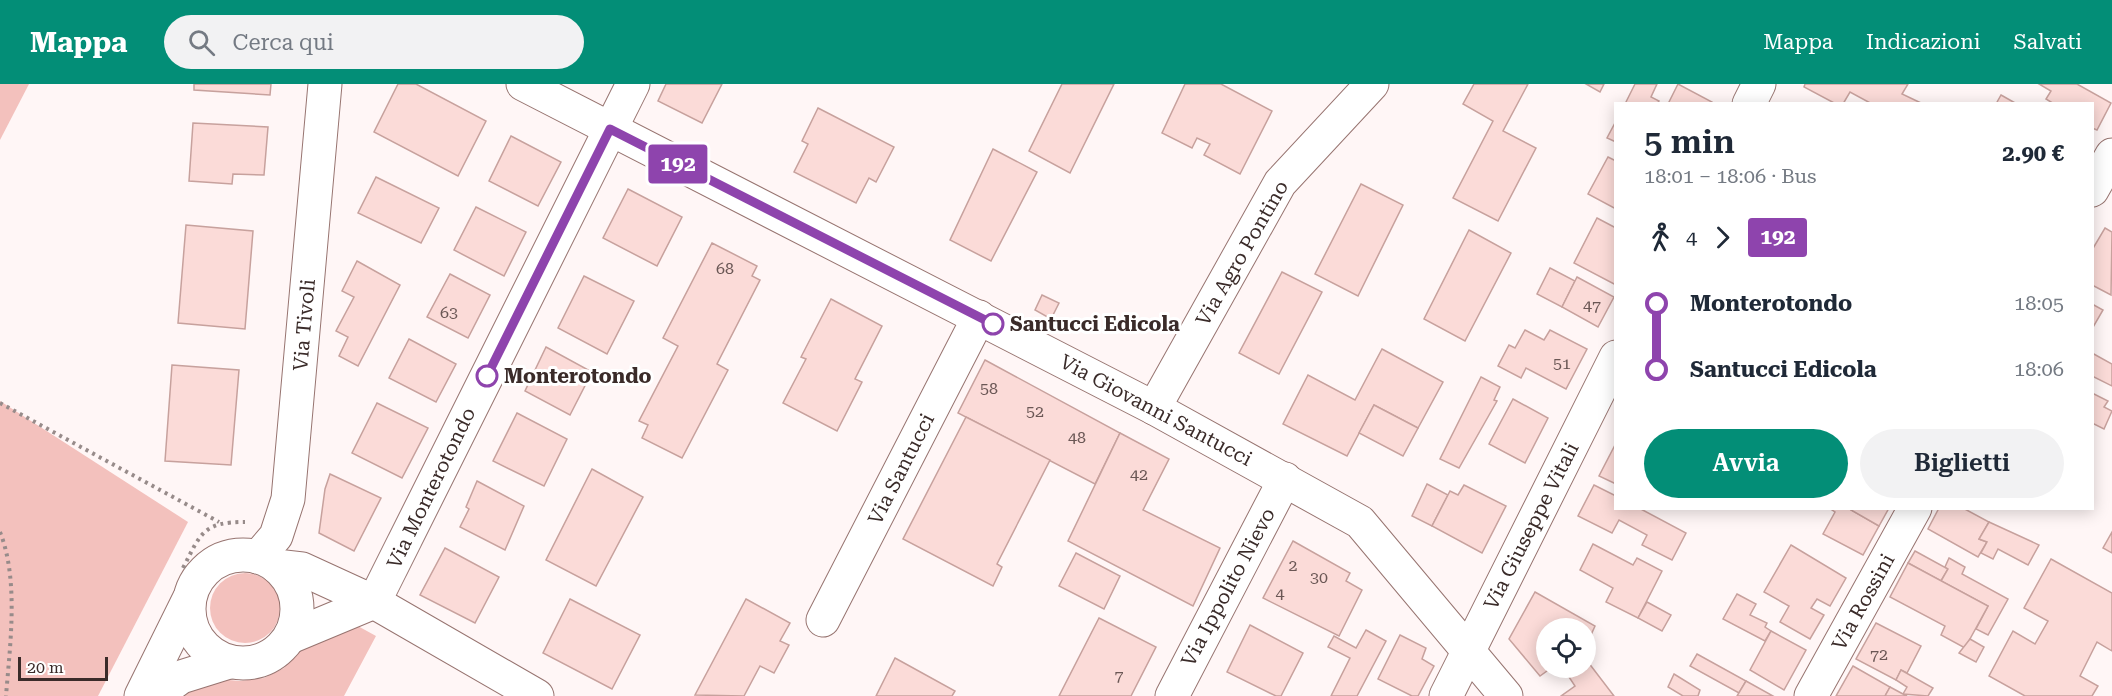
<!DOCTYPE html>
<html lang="it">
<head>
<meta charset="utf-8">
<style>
	body { margin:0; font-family:"Roboto Serif",serif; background:#f2f2f3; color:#1f2937; height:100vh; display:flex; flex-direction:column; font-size:22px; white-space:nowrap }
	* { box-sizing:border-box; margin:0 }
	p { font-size:20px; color:#747a83 }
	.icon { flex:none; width:33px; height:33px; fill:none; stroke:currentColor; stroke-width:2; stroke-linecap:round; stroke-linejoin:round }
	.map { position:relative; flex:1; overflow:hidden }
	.details { position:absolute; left:1614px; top:18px; width:480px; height:408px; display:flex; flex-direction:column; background:#fff; border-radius:0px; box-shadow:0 3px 15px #0003 }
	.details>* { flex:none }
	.badge { padding:0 12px; border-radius:4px; font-size:21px; line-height:39px }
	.controls { position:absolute; left:1536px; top:534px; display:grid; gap:12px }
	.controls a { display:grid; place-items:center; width:60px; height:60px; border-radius:50%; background:#fff; box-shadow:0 3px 15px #0003; font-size:30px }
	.scale { position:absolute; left:18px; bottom:15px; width:90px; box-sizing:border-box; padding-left:6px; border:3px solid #3a2b29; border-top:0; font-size:16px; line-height:21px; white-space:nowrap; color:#3a2b29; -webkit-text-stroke:4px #fff; paint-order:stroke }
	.map>.badge { position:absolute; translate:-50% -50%; box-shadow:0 0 0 3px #fff }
	.legs { display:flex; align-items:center; gap:9px; height:66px; padding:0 30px; font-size:20px }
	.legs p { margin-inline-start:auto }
	.headline { display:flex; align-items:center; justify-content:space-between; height:102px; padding:0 30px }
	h1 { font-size:33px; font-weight:600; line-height:45px }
	.cta { display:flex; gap:12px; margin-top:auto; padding:12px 30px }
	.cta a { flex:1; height:69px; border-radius:36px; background:#038e77; color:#fff; font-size:24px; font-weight:600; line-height:69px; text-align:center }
	.cta a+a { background:#f2f2f3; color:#1f2937 }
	ul { padding:0 30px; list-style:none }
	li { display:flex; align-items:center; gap:21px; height:66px; font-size:22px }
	li i { display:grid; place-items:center; width:9px; height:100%; margin:0 8px; background:currentColor }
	li i::after { content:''; width:15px; height:15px; margin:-8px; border:4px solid; border-radius:50%; background:#fff }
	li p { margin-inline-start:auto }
	li:first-child i { background:linear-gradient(#0000 50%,currentColor 0) }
	li:last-child i { background:linear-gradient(currentColor 50%,#0000 0) }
	header { display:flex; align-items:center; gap:36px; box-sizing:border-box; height:84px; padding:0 30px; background:#038e77; color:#fff }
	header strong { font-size:28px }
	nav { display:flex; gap:33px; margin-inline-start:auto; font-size:21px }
	.search { width:420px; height:54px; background:#f2f2f3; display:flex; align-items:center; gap:15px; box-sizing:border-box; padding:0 21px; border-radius:33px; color:#747a83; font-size:22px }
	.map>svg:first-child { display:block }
	.green { fill:#f3c1bd }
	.building { fill:#fbdbd8; stroke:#c7a19d; stroke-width:1.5 }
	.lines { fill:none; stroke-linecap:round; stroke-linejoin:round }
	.street-casing { stroke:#977470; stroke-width:35 }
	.path { stroke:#978b8a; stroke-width:4; stroke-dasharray:3 4.5; stroke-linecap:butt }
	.street { stroke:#fff; stroke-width:33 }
	.line-1-casing { stroke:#fff; stroke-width:14 }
	.line-1 { stroke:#8e44ad; stroke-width:9 }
	.stop-1-dot { fill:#fff; stroke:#8e44ad; stroke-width:3 }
	.labels { text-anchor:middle; stroke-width:6; stroke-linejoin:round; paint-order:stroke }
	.number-label { font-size:16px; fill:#6a5755 }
	.street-label { font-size:20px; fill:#3a2b29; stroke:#fff }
	.stop-label { font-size:20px; font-weight:bold; fill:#3a2b29; stroke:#fff; text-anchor:start }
</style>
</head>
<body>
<header>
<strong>Mappa</strong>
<div class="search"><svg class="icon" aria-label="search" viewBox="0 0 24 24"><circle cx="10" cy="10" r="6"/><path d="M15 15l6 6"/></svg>Cerca qui</div>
<nav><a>Mappa</a><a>Indicazioni</a><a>Salvati</a></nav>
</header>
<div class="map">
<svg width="2112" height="612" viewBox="0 0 2112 612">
	<rect width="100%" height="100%" fill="#fff6f6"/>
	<!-- green -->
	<g class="green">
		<polygon points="0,0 29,0 0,56"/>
		<polygon points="0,317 188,438 98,612 0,612"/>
		<circle cx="245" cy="524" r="35"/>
		<polygon points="356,541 376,552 344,612 167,612 211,594 239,597 264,594 284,584 296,569 314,556"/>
	</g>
	<!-- building -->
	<g class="building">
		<polygon points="194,0 271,0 270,11 194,6"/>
		<polygon points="398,0 416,0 486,37 458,92 374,48"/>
		<polygon points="666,0 722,0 702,39 658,17"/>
		<polygon points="1062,0 1114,0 1070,89 1029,67"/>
		<polygon points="1185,0 1221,0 1272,27 1240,90 1204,71 1210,60 1197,54 1192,64 1162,49"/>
		<polygon points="1474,0 1528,0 1503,47 1536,64 1498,137 1453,114 1493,37 1463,20"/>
		<polygon points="1586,0 1604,0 1600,8"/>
		<polygon points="1635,0 1657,0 1651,13 1659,17 1657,20 1625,20"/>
		<polygon points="1678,0 1712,18 1711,20 1668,20"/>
		<polygon points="1805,0 1908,0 1902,10 1921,19 1872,20 1850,8 1843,20 1836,20 1804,3"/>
		<polygon points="2039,0 2077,0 2111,19 2097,46 2092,44 2092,20 2054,20 2046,15 2051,7"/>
		<polygon points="2001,11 2017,20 1996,20"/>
		<polygon points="818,24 894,63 876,98 869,94 856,119 794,88 808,60 802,57"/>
		<polygon points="1616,37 1616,58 1607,54"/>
		<polygon points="193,39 268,43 264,91 233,90 232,100 189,97"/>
		<polygon points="511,52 561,78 538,122 489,97"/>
		<polygon points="993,65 1037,88 991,177 950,156"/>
		<polygon points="1608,73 1616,77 1616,125 1588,110"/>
		<polygon points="376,93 439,124 421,159 358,129"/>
		<polygon points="1361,100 1403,121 1358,212 1315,190"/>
		<polygon points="628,105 682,133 657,182 603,154"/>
		<polygon points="476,123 526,148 504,192 454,166"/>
		<polygon points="1597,134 1616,144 1616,201 1574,179"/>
		<polygon points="186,141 253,147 245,245 178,239"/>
		<polygon points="2105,144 2112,148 2111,211 2092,201 2092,166"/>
		<polygon points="1469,146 1511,169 1465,257 1424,235"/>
		<polygon points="712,159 757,182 752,192 760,196 717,280 728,286 682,374 642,354 648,341 639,337 678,262 663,254"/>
		<polygon points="357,177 400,201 358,282 339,272 348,253 336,247 354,213 342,207"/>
		<polygon points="1550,184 1575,197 1562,223 1537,210"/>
		<polygon points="1282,188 1322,208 1279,290 1239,269"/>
		<polygon points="450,190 490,211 468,254 427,233"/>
		<polygon points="584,192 634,217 607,270 558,244"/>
		<polygon points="1577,193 1614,213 1598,243 1562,223"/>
		<polygon points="1042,211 1059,219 1051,235 1035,226"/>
		<polygon points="831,215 882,242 855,295 862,298 837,347 783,319 806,275 801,273"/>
		<polygon points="2092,220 2103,226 2092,245"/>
		<polygon points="1525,246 1544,256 1550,246 1587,265 1566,305 1526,284 1521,294 1498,282 1509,261 1515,264"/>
		<polygon points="409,255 456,280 436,318 389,294"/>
		<polygon points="546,263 592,288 570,331 525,307"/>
		<polygon points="1382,265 1443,298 1418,344 1374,321 1347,372 1283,340 1308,291 1355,316"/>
		<polygon points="2092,269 2112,280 2112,302 2092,292"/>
		<polygon points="985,276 1120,349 1095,400 958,329"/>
		<polygon points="172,281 239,286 231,381 165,377"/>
		<polygon points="1481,293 1500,303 1494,316 1497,317 1459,384 1440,375"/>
		<polygon points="2092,309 2108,317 2104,323 2112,327 2104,345 2092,339"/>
		<polygon points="1513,315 1548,334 1525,379 1489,360"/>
		<polygon points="377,319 428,344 402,394 352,369"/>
		<polygon points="1374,321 1418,344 1403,372 1359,349"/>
		<polygon points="517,329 567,355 544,402 493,377"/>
		<polygon points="966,333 1050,376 997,480 1002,483 993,502 903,455"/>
		<polygon points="1120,349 1169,375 1143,426 1220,464 1193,522 1068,457"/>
		<polygon points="1616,359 1616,400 1599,392"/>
		<polygon points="592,385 643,413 596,502 546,476"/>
		<polygon points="330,390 381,414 354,467 319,449 325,405"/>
		<polygon points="477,397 524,422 505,466 460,443 469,425 466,423"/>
		<polygon points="1427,400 1448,411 1432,442 1412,432"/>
		<polygon points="1464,401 1506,422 1482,469 1432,442 1450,407 1458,411"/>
		<polygon points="1594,401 1616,412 1616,424 1639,424 1686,449 1672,476 1642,461 1647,451 1619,436 1612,449 1578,432"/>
		<polygon points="1829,424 1848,424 1879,442 1863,471 1823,450 1835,428"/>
		<polygon points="1852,424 1889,424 1879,442 1851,426"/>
		<polygon points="1939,424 1963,424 1989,438 1979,455 1987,458 1978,473 1928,445"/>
		<polygon points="1989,438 2039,461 2028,481 1998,465 1993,475 1981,469 1987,458 1979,455"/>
		<polygon points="2112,448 2112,469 2103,464"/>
		<polygon points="1293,457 1350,489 1346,497 1362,506 1339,552 1263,514"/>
		<polygon points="1593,460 1633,481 1637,474 1662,487 1638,534 1606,518 1613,504 1580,486"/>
		<polygon points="1791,461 1846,494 1830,522 1817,515 1811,524 1824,531 1810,555 1780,538 1789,522 1764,508"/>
		<polygon points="445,464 499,493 475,539 420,511"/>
		<polygon points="1915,467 1948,485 1941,497 1908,479"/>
		<polygon points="1076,469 1120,492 1104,525 1059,502"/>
		<polygon points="1949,474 1965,483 1962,490 2008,515 1988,551 1976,545 1988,522 1941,497 1948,485 1945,483"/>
		<polygon points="2051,475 2112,509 2112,567 2097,558 2080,592 2098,602 2092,612 2025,612 1989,592 2013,547 2035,560 2048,537 2024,524"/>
		<polygon points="1908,479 1988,522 1965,564 1941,551 1945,542 1890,513"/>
		<polygon points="1535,508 1595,542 1586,562 1586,544 1546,544 1546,584 1551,584 1540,592 1509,555"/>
		<polygon points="1737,510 1756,520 1750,531 1767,539 1765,543 1771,547 1765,557 1723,535"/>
		<polygon points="570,515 640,551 612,605 543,569"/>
		<polygon points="746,515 790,539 780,557 789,561 774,589 760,582 744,612 695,611"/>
		<polygon points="1647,518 1671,531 1662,547 1638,534"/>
		<polygon points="1099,534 1156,563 1131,612 1059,612"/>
		<polygon points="1876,539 1921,562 1907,589 1901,586 1896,596 1856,575"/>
		<polygon points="1250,541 1303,569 1281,612 1276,612 1227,588"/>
		<polygon points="1366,546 1386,557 1357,612 1331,612 1350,574 1328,563 1334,552 1356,564"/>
		<polygon points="1771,547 1806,566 1784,606 1750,586"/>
		<polygon points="1400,551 1426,564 1422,575 1434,582 1418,612 1412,612 1378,595"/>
		<polygon points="1970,555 1984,563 1976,578 1959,569"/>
		<polygon points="1697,570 1746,597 1739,609 1690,582"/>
		<polygon points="895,574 955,607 952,612 876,612"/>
		<polygon points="1588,578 1614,612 1561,612 1575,602 1569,593 1586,584"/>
		<polygon points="1853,582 1890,603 1885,612 1836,612"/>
		<polygon points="1901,586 1933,604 1928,612 1903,610 1907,603 1896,596"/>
		<polygon points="1674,590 1700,606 1698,612 1683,612 1668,603"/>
		<polygon points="1746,597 1773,612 1737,612"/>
		<polygon points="1890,603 1903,610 1907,612 1885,612"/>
	</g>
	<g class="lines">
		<defs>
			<g id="street">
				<polyline points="523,0 1154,324 1360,438 1506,612"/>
				<polyline points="1749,20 1759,0"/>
				<polyline points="2092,106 2112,71"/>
				<polyline points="1154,324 1280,99 1372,0"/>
				<circle cx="243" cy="525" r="54"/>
				<polyline points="258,473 276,452 288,415 325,0"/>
				<polyline points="276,482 302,485 374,518 537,612"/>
				<polyline points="374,518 633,0"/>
				<polyline points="823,536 979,233"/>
				<polyline points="290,553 374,518"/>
				<polyline points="141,612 189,515"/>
				<polyline points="155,612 181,593 229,578"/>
				<polyline points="1172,612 1285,395"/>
				<polyline points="1446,612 1616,273"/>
				<polyline points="1811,612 1915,424"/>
			</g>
		</defs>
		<!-- street casing -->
		<use href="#street" class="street-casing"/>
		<!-- path -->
		<g class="path">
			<polyline points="0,319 219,438"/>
			<path d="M0 448C19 496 10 561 6 612"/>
			<path d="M183 484C201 449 203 438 245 438"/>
		</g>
		<!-- street -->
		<use href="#street" class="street"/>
	</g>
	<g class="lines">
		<defs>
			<polyline id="line-1" points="487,292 610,45 993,240"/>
		</defs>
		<!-- line-1 casing -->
		<use href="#line-1" class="line-1-casing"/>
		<!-- line-1 -->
		<use href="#line-1" class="line-1"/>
	</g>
	<!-- markers -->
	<g class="stop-1-dot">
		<circle cx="993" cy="240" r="10"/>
		<circle cx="487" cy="292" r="10"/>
	</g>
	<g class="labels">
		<!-- number labels -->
		<g class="number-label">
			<text x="725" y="190">68</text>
			<text x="1592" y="227">47</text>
			<text x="449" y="234">63</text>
			<text x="1562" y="285">51</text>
			<text x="989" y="310">58</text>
			<text x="1035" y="333">52</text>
			<text x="1077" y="359">48</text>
			<text x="1139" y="396">42</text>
			<text x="1293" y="487">2</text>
			<text x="1319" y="499">30</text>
			<text x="1280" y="515">4</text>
			<text x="1879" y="576">72</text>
			<text x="1119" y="597">7</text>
		</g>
		<!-- street labels -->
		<g class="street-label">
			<text transform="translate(1242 169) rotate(-60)" y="7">Via Agro Pontino</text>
			<text transform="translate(304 241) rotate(-85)" y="7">Via Tivoli</text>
			<text transform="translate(1156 326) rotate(28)" y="7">Via Giovanni Santucci</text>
			<text transform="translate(901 385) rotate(-63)" y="7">Via Santucci</text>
			<text transform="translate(431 404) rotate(-64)" y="7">Via Monterotondo</text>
			<text transform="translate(1531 442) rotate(-63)" y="7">Via Giuseppe Vitali</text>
			<text transform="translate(1228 503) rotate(-62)" y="7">Via Ippolito Nievo</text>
			<text transform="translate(1863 518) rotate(-61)" y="7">Via Rossini</text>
		</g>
		<!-- stop labels -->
		<g class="stop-label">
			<text x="1010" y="247">Santucci Edicola</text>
			<text x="504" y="299">Monterotondo</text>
		</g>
	</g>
</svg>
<div class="controls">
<a><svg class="icon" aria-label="locate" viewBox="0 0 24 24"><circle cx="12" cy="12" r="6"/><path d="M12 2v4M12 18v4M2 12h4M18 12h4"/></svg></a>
</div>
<div class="scale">20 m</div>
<b class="badge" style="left:678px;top:80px;background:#8e44ad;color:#fff">192</b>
<section class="details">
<div class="headline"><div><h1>5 min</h1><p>18:01 – 18:06 · Bus</p></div><b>2.90 €</b></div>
<div class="legs"><svg class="icon" aria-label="walk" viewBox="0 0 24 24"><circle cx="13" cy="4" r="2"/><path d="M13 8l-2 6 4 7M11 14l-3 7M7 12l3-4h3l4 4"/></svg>4<svg class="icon" aria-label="forward" viewBox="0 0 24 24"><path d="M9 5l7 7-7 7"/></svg><b class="badge" style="background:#8e44ad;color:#fff">192</b></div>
<ul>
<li><i style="color:#8e44ad"></i><b>Monterotondo</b><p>18:05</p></li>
<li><i style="color:#8e44ad"></i><b>Santucci Edicola</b><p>18:06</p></li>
</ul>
<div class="cta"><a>Avvia</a><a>Biglietti</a></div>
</section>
</div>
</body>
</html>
